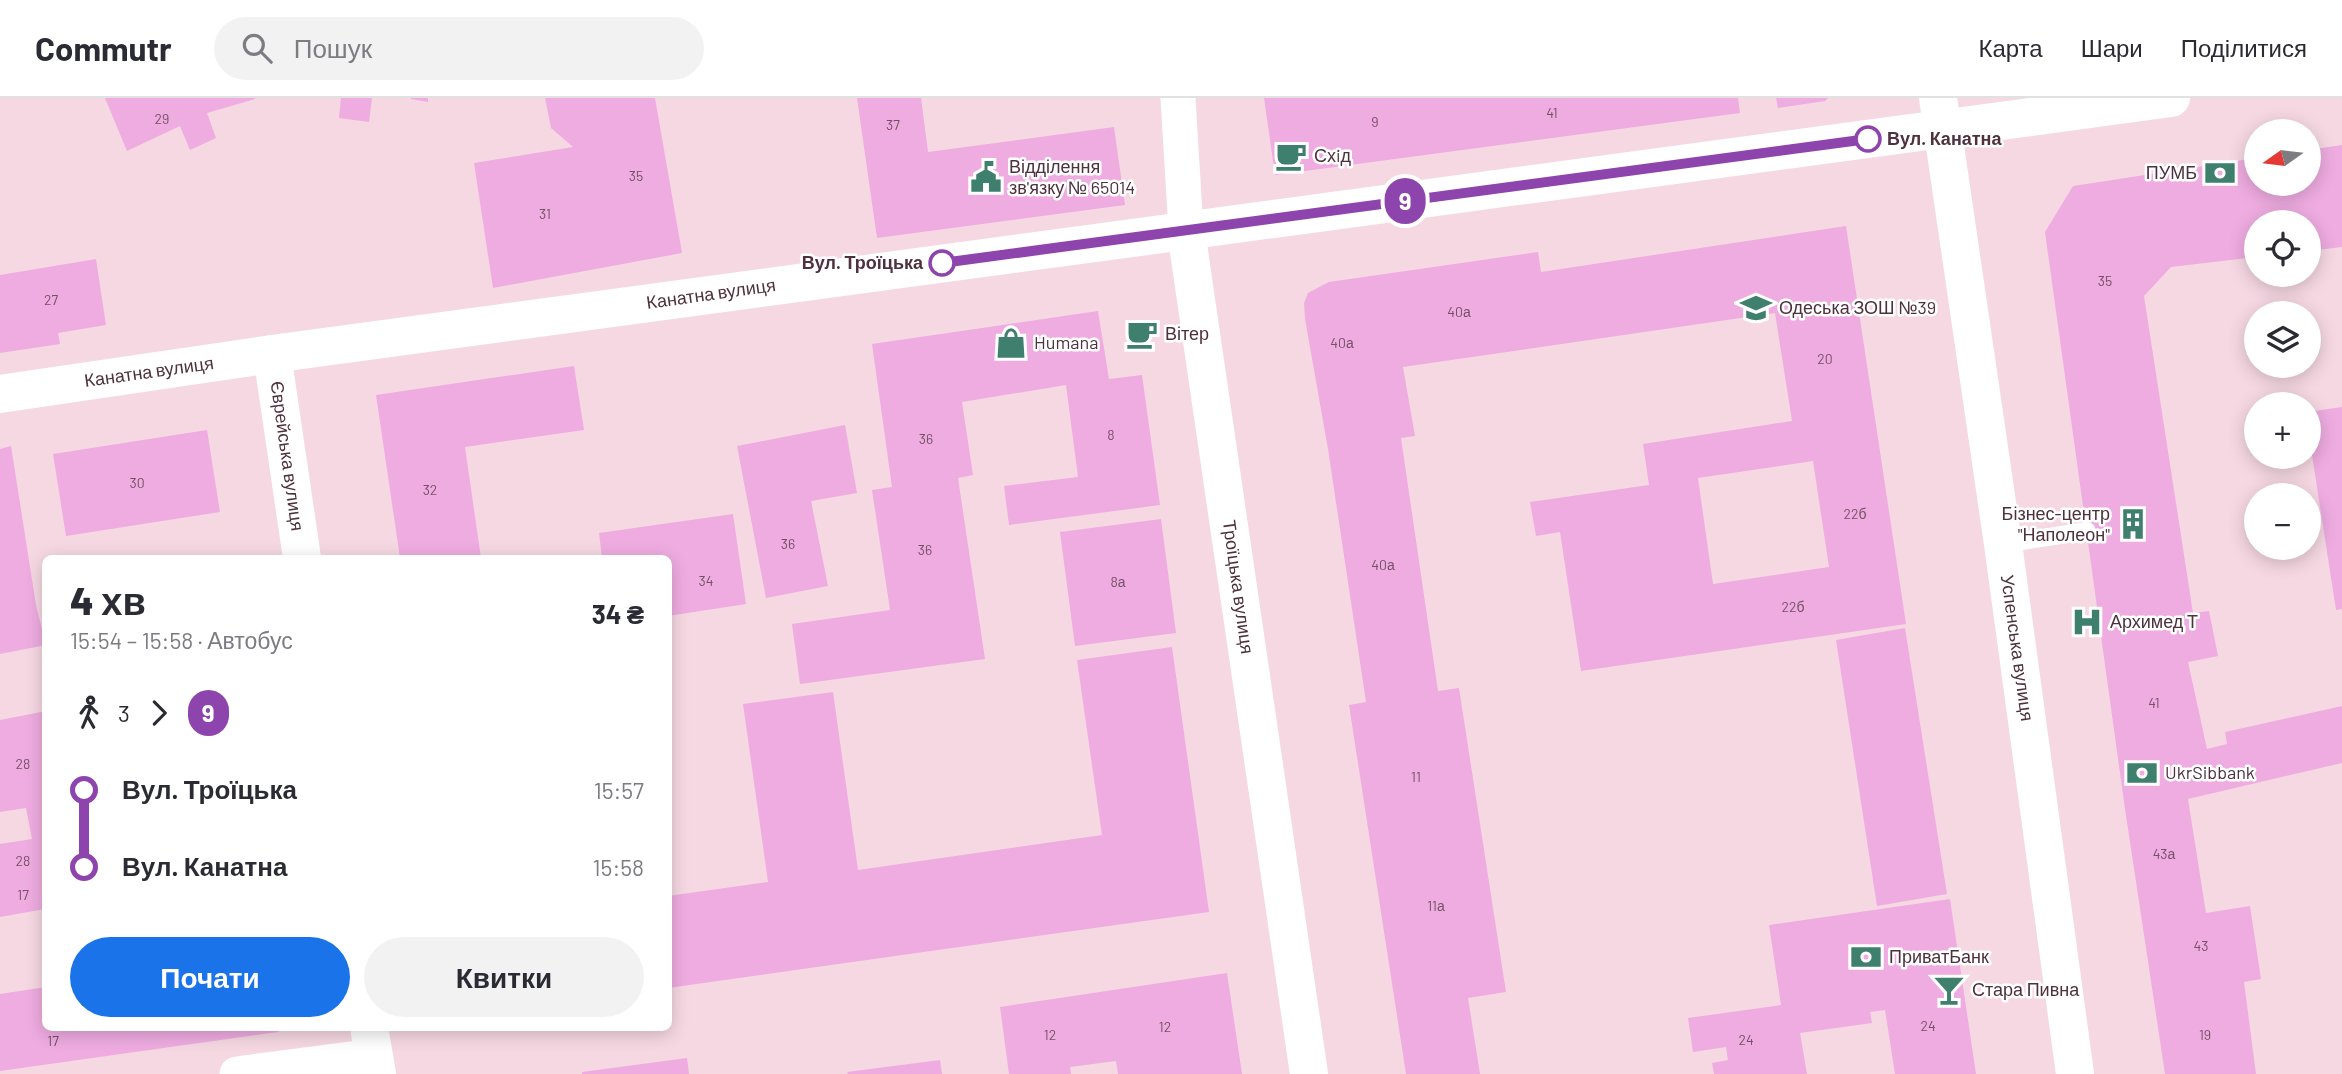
<!DOCTYPE html>
<html lang="uk">
<head>
<meta charset="utf-8">
<style>
	body { margin:0; font-family:Barlow,sans-serif; background:#f2f2f3; color:#2b2b33; height:100vh; display:flex; flex-direction:column; font-size:26px; white-space:nowrap }
	* { box-sizing:border-box; margin:0 }
	p { font-size:23px; color:#7c7c81 }
	.icon { flex:none; width:38px; height:38px; fill:none; stroke:currentColor; stroke-width:2; stroke-linecap:round; stroke-linejoin:round }
	.map { position:relative; flex:1; overflow:hidden }
	.drawer { position:absolute; left:42px; top:457px; width:630px; height:476px; display:flex; flex-direction:column; background:#fff; border-radius:10px; box-shadow:0 4px 18px #0003 }
	.drawer>* { flex:none }
	.badge { padding:0 14px; border-radius:23px; font-size:24px; line-height:46px }
	.needle { width:46px; rotate:256deg }
	.buttons { position:absolute; left:2244px; top:21px; display:grid; gap:14px }
	.buttons a { display:grid; place-items:center; width:77px; height:77px; border-radius:50%; background:#fff; box-shadow:0 4px 18px #0003; font-size:35px }
	.map>.badge { position:absolute; translate:-50% -50%; box-shadow:0 0 0 4px #fff }
	.legs { display:flex; align-items:center; gap:10px; height:77px; padding:0 28px; font-size:23px }
	.legs p { margin-inline-start:auto }
	.headline { display:flex; align-items:center; justify-content:space-between; height:119px; padding:0 28px }
	h1 { font-size:38px; font-weight:800; line-height:52px }
	.button { display:flex; gap:14px; margin-top:auto; padding:14px 28px }
	.button a { flex:1; height:80px; border-radius:42px; background:#1a73e8; color:#fff; font-size:28px; font-weight:800; line-height:80px; text-align:center }
	.button a+a { background:#f2f2f3; color:#2b2b33 }
	ul { padding:0 28px; list-style:none }
	li { display:flex; align-items:center; gap:24px; height:77px; font-size:26px }
	li i { display:grid; place-items:center; width:10px; height:100%; margin:0 9px; background:currentColor }
	li i::after { content:''; width:18px; height:18px; margin:-9px; border:5px solid; border-radius:50%; background:#fff }
	li p { margin-inline-start:auto }
	li:first-child i { background:linear-gradient(#0000 50%,currentColor 0) }
	li:last-child i { background:linear-gradient(currentColor 50%,#0000 0) }
	header { display:flex; align-items:center; gap:42px; box-sizing:border-box; height:98px; padding:0 35px; background:#fff; border-bottom:2px solid #e1e1e2 }
	header strong { font-size:33px }
	nav { display:flex; gap:38px; margin-inline-start:auto; font-size:24px }
	.search { width:490px; height:63px; background:#f2f2f3; display:flex; align-items:center; gap:18px; box-sizing:border-box; padding:0 24px; border-radius:38px; color:#7c7c81; font-size:26px }
	.map>svg:first-child { display:block }
	.building { fill:#eface1; fill-rule:evenodd }
	.lines { fill:none; stroke-linecap:round; stroke-linejoin:round }
	.service { stroke:#fff; stroke-width:18 }
	.minor { stroke:#fff; stroke-width:35 }
	.tertiary { stroke:#fff; stroke-width:38 }
	.line-1-casing { stroke:#fff; stroke-width:16 }
	.line-1 { stroke:#8e44ad; stroke-width:10 }
	.stop-1-dot { fill:#fff; stroke:#8e44ad; stroke-width:3.5 }
	.labels { text-anchor:middle; stroke-width:5; stroke-linejoin:round; paint-order:stroke }
	.number-label { font-size:14px; fill:#765066 }
	.stop-label { font-size:18px; font-weight:bold; fill:#4e313d; stroke:#fff; text-anchor:start }
	.poi-label { font-size:18px; fill:#4e313d; stroke:#fff; text-anchor:start }
	.street-label { font-size:18px; fill:#4e313d; stroke:#fff }
</style>
</head>
<body>
<header>
<strong>Commutr</strong>
<div class="search"><svg class="icon" aria-label="search" viewBox="0 0 24 24"><circle cx="10" cy="10" r="6"/><path d="M15 15l6 6"/></svg>Пошук</div>
<nav><a>Карта</a><a>Шари</a><a>Поділитися</a></nav>
</header>
<div class="map">
<svg width="2342" height="976" viewBox="0 0 2342 976">
	<rect width="100%" height="100%" fill="#f6d8e3"/>
	<!-- building -->
	<g class="building">
		<polygon points="105,0 255,0 255,1 207,15 216,40 190,52 180,28 127,53"/>
		<polygon points="341,0 372,0 369,24 339,20"/>
		<polygon points="411,0 428,0 428,4 411,1"/>
		<polygon points="545,0 655,0 682,155 493,190 474,65 573,49 551,30"/>
		<polygon points="857,0 921,0 928,54 1114,29 1125,107 877,140"/>
		<polygon points="1264,0 1738,0 1740,15 1275,77"/>
		<polygon points="1776,0 1828,0 1825,3 1778,10"/>
		<polygon points="2342,47 2342,149 2308,153 2308,124 2256,124 2256,159 2171,169 2144,198 2193,515 2209,513 2218,558 2188,564 2207,651 2227,646 2225,634 2342,608 2342,665 2188,701 2206,815 2250,808 2261,881 2244,884 2256,976 2165,976 2125,711 2045,134 2073,88 2256,60 2256,86 2308,86 2308,52"/>
		<path d="M1846 128 1906 526 1581 573 1560 434 1536 438 1530 404 1649 387 1643 346 1792 323 1775 215 1403 269 1415 338 1401 340 1438 593 1459 590 1506 894 1468 900 1480 976H1406L1349 607 1366 604 1328 351 1305 221 1304 205 1308 195 1329 184 1538 154 1541 174ZM1813 363 1829 469 1713 486 1698 380Z"/>
		<polygon points="96,161 106,227 58,235 60,246 0,255 0,177"/>
		<polygon points="1098,213 1109,281 1142,277 1160,407 1009,427 1004,388 1078,379 1066,287 962,304 973,377 958,380 985,561 800,586 792,526 890,512 872,392 892,389 872,246"/>
		<polygon points="574,268 584,332 465,349 481,460 400,460 376,297"/>
		<polygon points="2342,309 2342,511 2336,512 2308,331 2308,314"/>
		<polygon points="845,327 857,395 811,403 828,488 766,500 737,348"/>
		<polygon points="207,332 220,414 66,438 53,356"/>
		<polygon points="11,348 36,507 46,547 0,556 0,351"/>
		<polygon points="733,416 746,506 668,518 668,460 602,460 599,435"/>
		<polygon points="1161,421 1176,535 1075,548 1060,434"/>
		<polygon points="1905,530 1947,796 1877,808 1836,542"/>
		<polygon points="1172,549 1209,814 668,890 668,798 768,784 743,606 833,594 858,772 1102,737 1077,562"/>
		<polygon points="46,613 46,800 42,801 45,811 0,819 0,746 32,741 26,710 0,714 0,622"/>
		<polygon points="1950,801 1976,976 1895,976 1885,912 1870,914 1872,925 1800,935 1807,976 1714,976 1712,965 1728,962 1726,949 1693,954 1688,920 1781,907 1769,827"/>
		<polygon points="1227,875 1242,976 1118,976 1116,963 1070,969 1071,976 1009,976 1000,909"/>
		<polygon points="46,889 46,929 281,929 278,934 0,973 0,896"/>
		<polygon points="687,960 689,976 582,976 582,974"/>
		<polygon points="940,962 942,976 848,976 847,974"/>
	</g>
	<g class="lines">
		<!-- service -->
		<polyline class="service" points="2003,446 2087,433"/>
		<!-- minor -->
		<g class="minor">
			<polyline points="1178,0 1186,133"/>
			<polyline points="237,976 373,958"/>
		</g>
		<!-- tertiary -->
		<g class="tertiary">
			<polyline points="1938,0 2003,446 2075,976"/>
			<polyline points="1186,133 1309,976"/>
			<polyline points="272,256 302,460"/>
			<polyline points="0,296 272,256 2171,0"/>
			<polyline points="369,929 377,976"/>
		</g>
	</g>
	<g class="lines">
		<defs>
			<polyline id="line-1" points="942,165 1868,41"/>
		</defs>
		<!-- line-1 casing -->
		<use href="#line-1" class="line-1-casing"/>
		<!-- line-1 -->
		<use href="#line-1" class="line-1"/>
	</g>
	<!-- icons -->
	<defs>
		<symbol id="cafe-bare" viewBox="-9 -9 18 18"><path d="M-5.5-4.5H6V0H3Q3 3.5 0 3.5H-2.5Q-5.5 3.5-5.5 0ZM3-3.2v2h1.7v-2ZM-6 4.5H4V6H-6Z" fill="#3e7f6d" stroke="#fff" stroke-width="2.5" paint-order="stroke"/></symbol>
		<symbol id="bank-bare" viewBox="-9 -9 18 18"><path d="M-6-4H6V4H-6ZM0-2.3a2.3 2.3 0 1 0 0 4.6a2.3 2.3 0 1 0 0-4.6Z" fill="#3e7f6d" stroke="#fff" stroke-width="2.5" paint-order="stroke"/></symbol>
		<symbol id="civic-bare" viewBox="-9 -9 18 18"><path d="M-.6-6.5H3V-4.5H.6V-3L4-1V1h2V6H-6V1h2V-1L-.6-3ZM-1.2 2.5V6h2.4V2.5Z" fill="#3e7f6d" stroke="#fff" stroke-width="2.5" paint-order="stroke"/></symbol>
		<symbol id="school-bare" viewBox="-9 -9 18 18"><path d="M0-5L7-2L0 1L-7-2ZM-4 1L0 2.5L4 1V4Q0 6-4 4Z" fill="#3e7f6d" stroke="#fff" stroke-width="2.5" paint-order="stroke"/></symbol>
		<symbol id="shop-bare" viewBox="-9 -9 18 18"><path d="M-5-2.5h2.3a2.7 3.5 0 0 1 5.4 0H5L5.5 6h-11ZM-1.5-2.5h3a1.5 2.3 0 0 0-3 0Z" fill="#3e7f6d" stroke="#fff" stroke-width="2.5" paint-order="stroke"/></symbol>
		<symbol id="building-bare" viewBox="-9 -9 18 18"><path d="M-4-6H4V6H1V3H-1V6H-4ZM-2.5-4.3h1.7v1.8h-1.7ZM.8-4.3h1.7v1.8H.8ZM-2.5-1h1.7V.8h-1.7ZM.8-1h1.7V.8H.8Z" fill="#3e7f6d" stroke="#fff" stroke-width="2.5" paint-order="stroke"/></symbol>
		<symbol id="hospital-bare" viewBox="-9 -9 18 18"><path d="M-5-5h3v3.5h4V-5h3V5h-3V1.5h-4V5h-3Z" fill="#3e7f6d" stroke="#fff" stroke-width="2.5" paint-order="stroke"/></symbol>
		<symbol id="bar-bare" viewBox="-9 -9 18 18"><path d="M-6-5H6L.8 .8V4.5H3.5V6h-7V4.5H-.8V.8Z" fill="#3e7f6d" stroke="#fff" stroke-width="2.5" paint-order="stroke"/></symbol>
	</defs>
	<g fill-rule="evenodd">
		<use href="#cafe-bare" x="1269" y="36" width="44" height="44"/>
		<use href="#bank-bare" x="2198" y="53" width="44" height="44"/>
		<use href="#civic-bare" x="964" y="57" width="44" height="44"/>
		<use href="#school-bare" x="1734" y="188" width="44" height="44"/>
		<use href="#cafe-bare" x="1120" y="214" width="44" height="44"/>
		<use href="#shop-bare" x="989" y="223" width="44" height="44"/>
		<use href="#building-bare" x="2111" y="404" width="44" height="44"/>
		<use href="#hospital-bare" x="2065" y="502" width="44" height="44"/>
		<use href="#bank-bare" x="2120" y="653" width="44" height="44"/>
		<use href="#bank-bare" x="1844" y="837" width="44" height="44"/>
		<use href="#bar-bare" x="1927" y="870" width="44" height="44"/>
	</g>
	<!-- markers -->
	<g class="stop-1-dot">
		<circle cx="1868" cy="41" r="12"/>
		<circle cx="942" cy="165" r="12"/>
	</g>
	<g class="labels">
		<!-- number labels -->
		<g class="number-label">
			<text x="1552" y="20">41</text>
			<text x="162" y="26">29</text>
			<text x="1375" y="29">9</text>
			<text x="893" y="32">37</text>
			<text x="636" y="83">35</text>
			<text x="545" y="121">31</text>
			<text x="2105" y="188">35</text>
			<text x="51" y="207">27</text>
			<text x="1459" y="219">40а</text>
			<text x="1342" y="250">40а</text>
			<text x="1825" y="266">20</text>
			<text x="1111" y="342">8</text>
			<text x="926" y="346">36</text>
			<text x="137" y="390">30</text>
			<text x="430" y="397">32</text>
			<text x="1855" y="421">22б</text>
			<text x="788" y="451">36</text>
			<text x="925" y="457">36</text>
			<text x="1383" y="472">40а</text>
			<text x="706" y="488">34</text>
			<text x="1118" y="489">8а</text>
			<text x="1793" y="514">22б</text>
			<text x="2154" y="610">41</text>
			<text x="23" y="671">28</text>
			<text x="1416" y="684">11</text>
			<text x="2164" y="761">43а</text>
			<text x="23" y="768">28</text>
			<text x="23" y="802">17</text>
			<text x="1436" y="813">11а</text>
			<text x="2201" y="853">43</text>
			<text x="1928" y="933">24</text>
			<text x="1165" y="934">12</text>
			<text x="1050" y="942">12</text>
			<text x="2205" y="942">19</text>
			<text x="1746" y="947">24</text>
			<text x="53" y="948">17</text>
		</g>
		<!-- stop labels -->
		<g class="stop-label">
			<text x="1887" y="47">Вул. Канатна</text>
			<text x="923" y="171" text-anchor="end">Вул. Троїцька</text>
		</g>
		<!-- poi labels -->
		<g class="poi-label">
			<text x="1314" y="64">Схiд</text>
			<text x="1009" y="75">Відділення<tspan x="1009" dy="21">зв'язку № 65014</tspan></text>
			<text x="2197" y="81" text-anchor="end">ПУМБ</text>
			<text x="1779" y="216">Одеська ЗОШ №39</text>
			<text x="1165" y="242">Вітер</text>
			<text x="1034" y="251">Humana</text>
			<text x="2110" y="422" text-anchor="end">Бізнес-центр<tspan x="2110" dy="21">"Наполеон"</tspan></text>
			<text x="2110" y="530">Архимед Т</text>
			<text x="2165" y="681">UkrSibbank</text>
			<text x="1889" y="865">ПриватБанк</text>
			<text x="1972" y="898">Стара Пивна</text>
		</g>
		<!-- street labels -->
		<g class="street-label">
			<text transform="translate(711 196) rotate(-8)" y="6">Канатна вулиця</text>
			<text transform="translate(149 274) rotate(-8)" y="6">Канатна вулиця</text>
			<text transform="translate(287 358) rotate(82)" y="6">Єврейська вулиця</text>
			<text transform="translate(1238 489) rotate(82)" y="6">Троїцька вулиця</text>
			<text transform="translate(2017 550) rotate(82)" y="6">Успенська вулиця</text>
		</g>
	</g>
</svg>
<div class="buttons">
<a><svg class="needle" viewBox="-14 -14 28 28"><path d="M0-13l5 13h-10z" fill="#e53935"/><path d="M0 13l5-13h-10z" fill="#7c7c81"/></svg></a>
<a><svg class="icon" aria-label="locate" viewBox="0 0 24 24"><circle cx="12" cy="12" r="6"/><path d="M12 2v4M12 18v4M2 12h4M18 12h4"/></svg></a>
<a><svg class="icon" aria-label="layers" viewBox="0 0 24 24"><path d="M12 4l9 5-9 5-9-5zM3 14l9 5 9-5"/></svg></a>
<a>+</a>
<a>−</a>
</div>
<b class="badge" style="left:1405px;top:103px;background:#8e44ad;color:#fff">9</b>
<section class="drawer">
<div class="headline"><div><h1>4 хв</h1><p>15:54 – 15:58 · Автобус</p></div><b>34 ₴</b></div>
<div class="legs"><svg class="icon" aria-label="walk" viewBox="0 0 24 24"><circle cx="13" cy="4" r="2"/><path d="M13 8l-2 6 4 7M11 14l-3 7M7 12l3-4h3l4 4"/></svg>3<svg class="icon" aria-label="forward" viewBox="0 0 24 24"><path d="M9 5l7 7-7 7"/></svg><b class="badge" style="background:#8e44ad;color:#fff">9</b></div>
<ul>
<li><i style="color:#8e44ad"></i><b>Вул. Троїцька</b><p>15:57</p></li>
<li><i style="color:#8e44ad"></i><b>Вул. Канатна</b><p>15:58</p></li>
</ul>
<div class="button"><a>Почати</a><a>Квитки</a></div>
</section>
</div>
</body>
</html>
